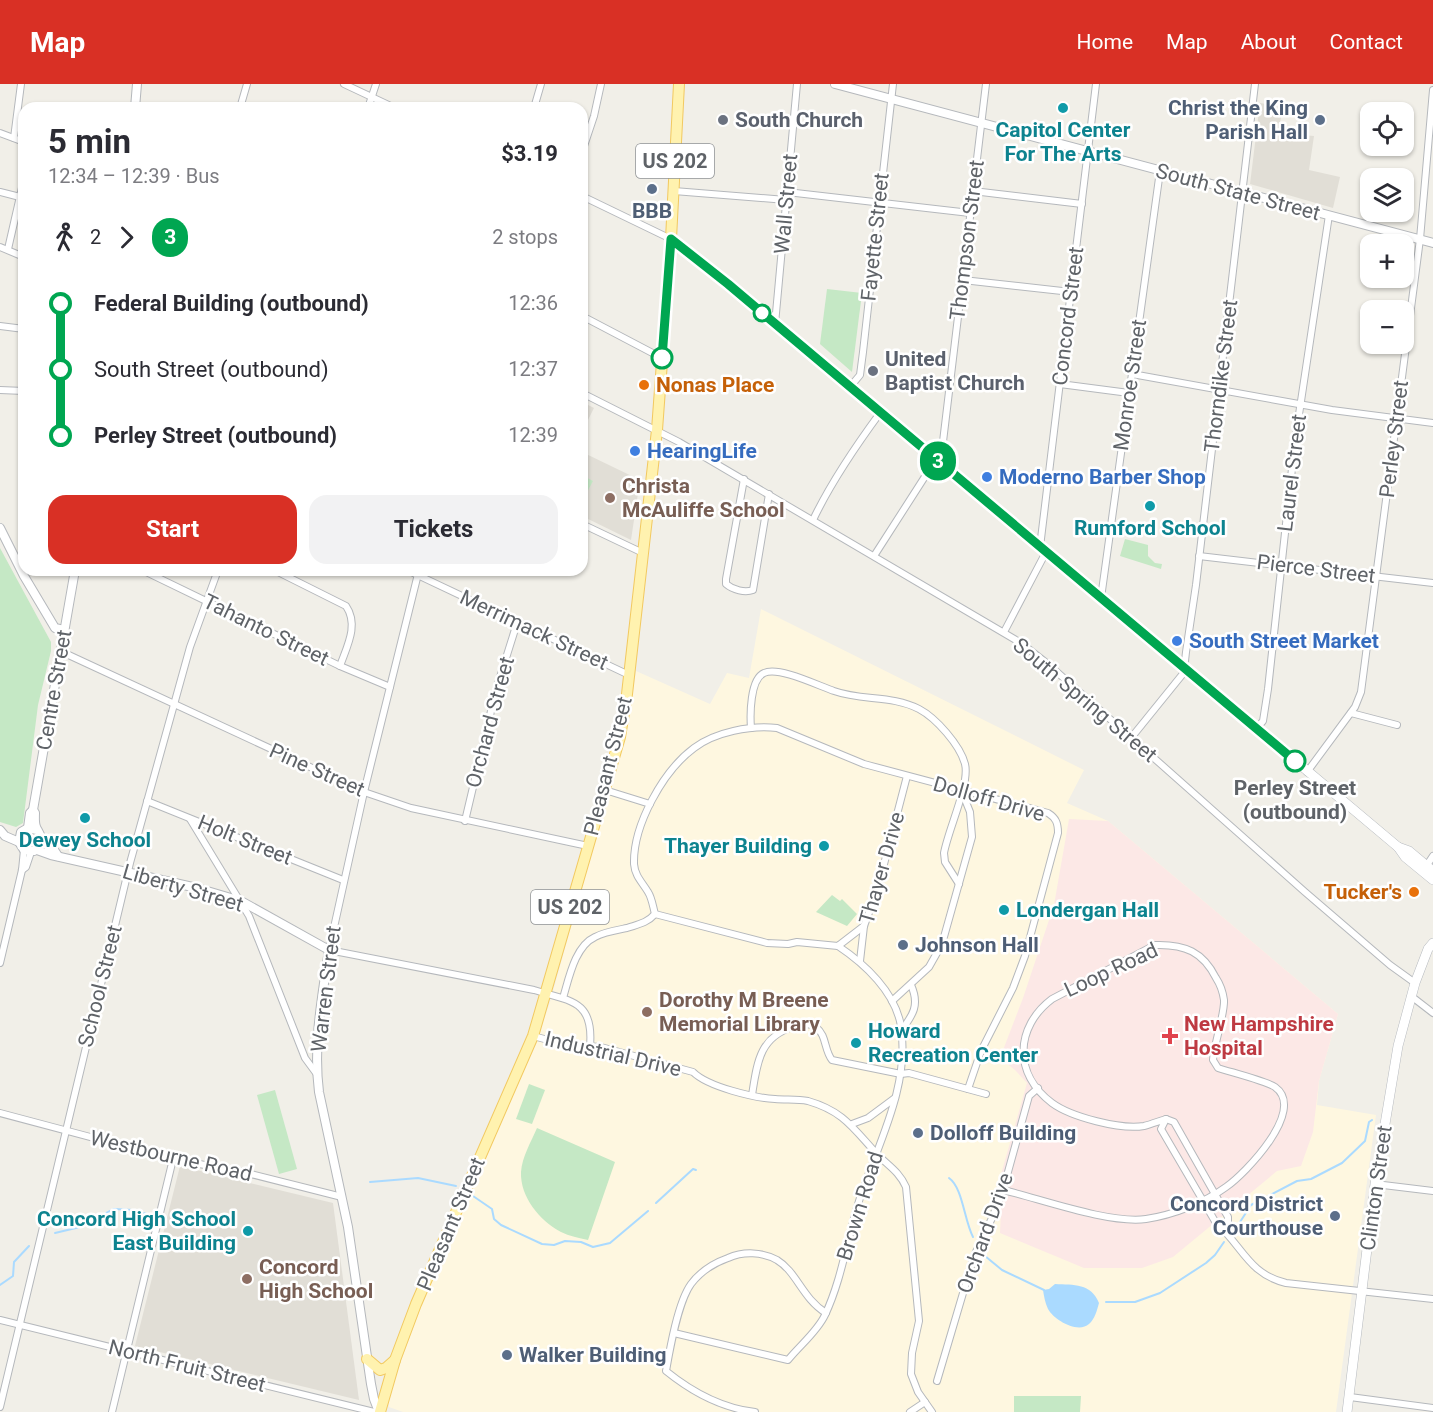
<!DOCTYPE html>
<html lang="en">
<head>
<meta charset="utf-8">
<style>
	body { margin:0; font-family:Roboto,sans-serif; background:#f2f2f3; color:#2b2b33; height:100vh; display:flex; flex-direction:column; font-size:22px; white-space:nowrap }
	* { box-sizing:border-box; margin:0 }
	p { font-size:20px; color:#7c7c81 }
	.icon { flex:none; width:33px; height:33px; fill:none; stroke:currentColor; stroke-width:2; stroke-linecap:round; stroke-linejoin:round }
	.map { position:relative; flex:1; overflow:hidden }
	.sheet { position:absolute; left:18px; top:18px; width:570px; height:474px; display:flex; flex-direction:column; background:#fff; border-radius:18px; box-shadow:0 2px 4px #0004 }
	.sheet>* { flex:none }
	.badge { padding:0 12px; border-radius:20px; font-size:21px; line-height:39px }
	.controls { position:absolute; left:1360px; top:18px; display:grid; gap:12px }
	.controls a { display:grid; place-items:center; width:54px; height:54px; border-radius:12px; background:#fff; box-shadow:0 2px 4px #0004; font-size:30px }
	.map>.badge { position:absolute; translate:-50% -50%; box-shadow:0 0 0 3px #fff }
	.legs { display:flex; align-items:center; gap:9px; height:66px; padding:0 30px; font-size:20px }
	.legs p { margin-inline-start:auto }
	.overview { display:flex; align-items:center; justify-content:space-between; height:102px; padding:0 30px }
	h1 { font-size:33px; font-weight:700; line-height:45px }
	.cta { display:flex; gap:12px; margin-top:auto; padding:12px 30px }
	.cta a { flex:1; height:69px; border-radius:18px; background:#d93025; color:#fff; font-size:24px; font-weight:700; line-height:69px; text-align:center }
	.cta a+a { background:#f2f2f3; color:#2b2b33 }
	ul { padding:0 30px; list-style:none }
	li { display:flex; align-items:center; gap:21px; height:66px; font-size:22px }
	li i { display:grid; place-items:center; width:9px; height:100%; margin:0 8px; background:currentColor }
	li i::after { content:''; width:15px; height:15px; margin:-8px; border:4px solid; border-radius:50%; background:#fff }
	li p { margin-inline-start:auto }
	li:first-child i { background:linear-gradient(#0000 50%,currentColor 0) }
	li:last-child i { background:linear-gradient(currentColor 50%,#0000 0) }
	header { display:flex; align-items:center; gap:36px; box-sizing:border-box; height:84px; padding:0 30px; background:#d93025; color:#fff }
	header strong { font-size:28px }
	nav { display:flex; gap:33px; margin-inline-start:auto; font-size:21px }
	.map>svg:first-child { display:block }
	.commercial { fill:#fef7e0 }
	.education { fill:#e1ded6 }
	.medical { fill:#fce8e6 }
	.green { fill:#c5e8c5 }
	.water { fill:#aadaff }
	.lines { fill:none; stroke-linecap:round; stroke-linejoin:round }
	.stream { stroke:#aadaff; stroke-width:2 }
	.minor-casing { stroke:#b5b8bc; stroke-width:8 }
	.tertiary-casing { stroke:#b5b8bc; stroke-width:10 }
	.secondary-casing { stroke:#b6babf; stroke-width:10 }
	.primary-casing { stroke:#f2c960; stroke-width:12 }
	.minor { stroke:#fff; stroke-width:6 }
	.tertiary { stroke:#fff; stroke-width:8 }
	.secondary { stroke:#fff; stroke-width:9 }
	.primary { stroke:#fff2af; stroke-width:10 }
	.line-1-casing { stroke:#fff; stroke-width:14 }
	.line-1 { stroke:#00a651; stroke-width:9 }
	.culture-dot { fill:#0f9aa8; stroke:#fff; stroke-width:2 }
	.worship-dot { fill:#6b7280; stroke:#fff; stroke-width:2 }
	.service-dot { fill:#5c6f8a; stroke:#fff; stroke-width:2 }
	.stop-1-dot { fill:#fff; stroke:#00a651; stroke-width:3 }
	.food-dot { fill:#e8710a; stroke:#fff; stroke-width:2 }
	.shop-dot { fill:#3f7fe0; stroke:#fff; stroke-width:2 }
	.education-dot { fill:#8d6e63; stroke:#fff; stroke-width:2 }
	.health-dot { fill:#e0444e; stroke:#fff; stroke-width:2 }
	.labels { text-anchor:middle; stroke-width:5; stroke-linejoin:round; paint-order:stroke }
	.shield { fill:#fff; stroke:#8f9295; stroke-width:1.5 }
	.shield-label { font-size:20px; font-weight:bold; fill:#5f6368 }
	.service-label { font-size:21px; font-weight:bold; fill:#4e5e75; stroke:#fff; text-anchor:start }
	.worship-label { font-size:21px; font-weight:bold; fill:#5b616d; stroke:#fff; text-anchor:start }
	.culture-label { font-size:21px; font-weight:bold; fill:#0d838f; stroke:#fff }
	.street-label { font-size:21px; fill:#5f6368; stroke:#fff }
	.food-label { font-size:21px; font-weight:bold; fill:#c56008; stroke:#fff; text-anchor:start }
	.shop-label { font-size:21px; font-weight:bold; fill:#366cbe; stroke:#fff; text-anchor:start }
	.education-label { font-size:21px; font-weight:bold; fill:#785e54; stroke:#fff; text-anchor:start }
	.stop-label { font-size:21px; font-weight:bold; fill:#5f6368; stroke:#fff }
	.health-label { font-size:21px; font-weight:bold; fill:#be3a42; stroke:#fff; text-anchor:start }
</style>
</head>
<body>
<header>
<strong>Map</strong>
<nav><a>Home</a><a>Map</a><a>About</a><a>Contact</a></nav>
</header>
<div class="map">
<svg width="1433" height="1328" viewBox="0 0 1433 1328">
	<rect width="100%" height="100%" fill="#f1efe8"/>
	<!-- commercial -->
	<polygon class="commercial" points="761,525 1084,686 1067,719 1108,737 1338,930 1319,997 1317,1021 1376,1031 1336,1328 403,1328 389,1323 388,1314 420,1223 535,961 550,918 587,785 616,688 631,620 636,587 710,620 727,589 749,594"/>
	<!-- education -->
	<g class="education">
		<polygon points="1260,19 1283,23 1278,49 1314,52 1309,86 1340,93 1333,124 1250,100"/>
		<polygon points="582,318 594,324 582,348"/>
		<polygon points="582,368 640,396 631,456 582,432"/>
		<polygon points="180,1082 333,1119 359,1316 135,1262"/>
	</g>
	<!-- medical -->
	<polygon class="medical" points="1069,735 1108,737 1338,930 1319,997 1313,1048 1301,1082 1277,1087 1173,1173 1142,1184 1084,1184 1000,1149 1001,1125 992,1122 1027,999 1015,986 1000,974 1023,914 1054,821"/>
	<!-- green -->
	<g class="green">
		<polygon points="827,205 862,209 852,288 820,260"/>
		<polygon points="582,391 593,397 585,412 582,413"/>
		<polygon points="1125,455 1148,461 1148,472 1155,479 1162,480 1161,485 1120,472"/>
		<polygon points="0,464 51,558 51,567 38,621 23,739 16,743 0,738"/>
		<polygon points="832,811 840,817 842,815 857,830 847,842 816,828"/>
		<polygon points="529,1000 545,1006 532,1040 516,1035"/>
		<polygon points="275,1006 297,1085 279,1090 257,1011"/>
		<path d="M537 1044 615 1078 588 1156C579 1154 569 1152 561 1148 540 1137 520 1113 521 1088 522 1073 531 1058 537 1044Z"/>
		<polygon points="1014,1312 1081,1312 1080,1328 1014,1328"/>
	</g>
	<!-- water -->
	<path class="water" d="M1055 1200C1074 1201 1091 1199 1099 1219 1097 1226 1095 1235 1089 1240 1078 1250 1054 1236 1048 1225 1045 1219 1044 1212 1043 1206L1049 1205Z"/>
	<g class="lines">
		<!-- stream -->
		<g class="stream">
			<path d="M949 1094C963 1104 964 1136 973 1153"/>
			<polyline points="370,1098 418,1094 456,1102"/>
			<polyline points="473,1112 492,1125 494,1135 501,1141 542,1160 554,1161 565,1157 581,1158 593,1163 610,1159 648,1127"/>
			<polyline points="656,1119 693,1085 696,1086"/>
			<polyline points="1240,1138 1251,1121 1297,1097 1311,1095 1342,1079 1365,1057 1369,1038 1372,1036"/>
			<polyline points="55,1149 80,1143 114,1125 133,1126 150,1131"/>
			<polyline points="985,1172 1002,1186 1044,1206"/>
			<polyline points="0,1201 13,1192 14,1178 29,1162"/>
			<polyline points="1106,1218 1135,1218 1160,1209 1206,1179 1215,1171 1224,1158"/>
		</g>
		<defs>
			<g id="minor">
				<polyline points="344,0 395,24"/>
				<polyline points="240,24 247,0"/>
				<polyline points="368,24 376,0"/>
				<polyline points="534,24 541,0"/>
				<polyline points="0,49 24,58"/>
				<polyline points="14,54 21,0"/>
				<polyline points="582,68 594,32 601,0"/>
				<polyline points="674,107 786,116"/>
				<polyline points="973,107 1082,120"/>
				<polyline points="0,108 20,113"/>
				<polyline points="787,108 970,129"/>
				<polyline points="582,112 671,155"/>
				<polyline points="0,163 24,173"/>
				<polyline points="8,165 24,95"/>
				<polyline points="963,196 1071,208"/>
				<polyline points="582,232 662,274"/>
				<polyline points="775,240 797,0"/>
				<polyline points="0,242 24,245"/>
				<polyline points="1132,290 1332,326 1433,339"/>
				<polyline points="1060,300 1129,309"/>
				<polyline points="850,303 860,291 863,268 893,0"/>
				<polyline points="0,306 24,307"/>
				<polyline points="582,309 679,358 1021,559 1049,581 1305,808 1390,881 1415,899"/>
				<path d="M744 395 726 495V500C733 506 745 509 753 506L769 410"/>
				<path d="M813 436C831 398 855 363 880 329"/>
				<polyline points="582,440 643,469"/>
				<polyline points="1040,463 1096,0"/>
				<polyline points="874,472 942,366 986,0"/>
				<polyline points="1199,472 1433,499"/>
				<polyline points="142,486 340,582 390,603"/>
				<path d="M274 486 346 522C359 541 347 562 340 582"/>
				<polyline points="407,486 629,591"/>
				<path d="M419 486 364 708 329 866 534 906C570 917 594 916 590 962"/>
				<polyline points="1101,514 1160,87"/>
				<polyline points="1004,548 1046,468"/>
				<polyline points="60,567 364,708 411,724 588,762"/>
				<polyline points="1181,582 1185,577 1186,568 1196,501 1255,0"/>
				<polyline points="1351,629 1397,641"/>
				<path d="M751 644C750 631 750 595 764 589 779 582 819 602 834 607 862 617 892 611 919 625 936 634 960 661 965 680 970 700 948 746 944 769L945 778 959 800"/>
				<polyline points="1256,645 1263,637 1268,605 1295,357 1329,131"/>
				<polyline points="1131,654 1186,586"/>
				<polyline points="1307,688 1355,623 1361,608 1420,155 1433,6"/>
				<polyline points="605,706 650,720"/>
				<polyline points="147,717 343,796"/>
				<polyline points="190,735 249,832 305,974 316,989"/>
				<polyline points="465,737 496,606 517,539"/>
				<polyline points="1427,781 1433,772"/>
				<polyline points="22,786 26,783 31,768"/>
				<path d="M655 830C653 823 652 814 648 808 642 798 635 792 634 780 633 741 663 687 694 664 715 648 751 641 777 644L864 680 1048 729C1056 734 1058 739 1058 749L1025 872 1013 904 981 967 968 1005"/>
				<polyline points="655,830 767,859 788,860 797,858 838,862 864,842"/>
				<polyline points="860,877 864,842 877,807 907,692"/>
				<polyline points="0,879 22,786 24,766"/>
				<polyline points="1411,912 1433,929"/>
				<path d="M563 914C569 894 575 862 595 853 604 848 617 846 627 844 639 840 647 839 655 830"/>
				<polyline points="892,917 929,883 942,860 972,753 970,728 962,708"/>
				<path d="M901 947C913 931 920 921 911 901"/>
				<path d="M533 952 567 961 601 963 693 988C708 1003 755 1014 775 1015 786 1016 797 1015 808 1017 843 1027 853 1044 876 1069 887 1081 899 1087 906 1103L919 1237 912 1269 911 1290 918 1308 932 1328"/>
				<path d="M752 1011C757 980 759 953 793 943 801 941 808 938 816 943 827 952 824 966 832 976L901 990 909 989 986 1010"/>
				<polyline points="0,1029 173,1075 247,1089 342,1113"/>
				<polyline points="852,1040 868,1034 895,1014"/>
				<polyline points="1375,1100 1433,1107"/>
				<path d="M1003 1106C1041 1115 1109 1140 1146 1135 1173 1131 1204 1119 1226 1103 1245 1090 1307 1026 1275 1003 1266 997 1230 988 1218 984L1213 976C1214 960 1225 929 1224 916 1223 909 1220 900 1216 894 1203 868 1185 860 1155 861L1052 915C1015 943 1013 990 1052 1019 1071 1033 1121 1046 1144 1042 1152 1040 1159 1037 1166 1035"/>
				<path d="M1228 1150V1133L1174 1038 1166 1035 1161 1045 1216 1139C1242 1161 1248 1190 1286 1199L1433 1215"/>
				<polyline points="0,1236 374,1328"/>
				<path d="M674 1249 788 1276C800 1261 817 1248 825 1231 842 1195 847 1155 859 1117 877 1061 910 1004 901 942 895 908 865 880 838 862"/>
				<polyline points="937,1297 974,1172 992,1134 1003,1106 1029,1012 1038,1004"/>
				<polyline points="1350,1313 1433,1324"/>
				<polyline points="0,1323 130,779 190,563 218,486"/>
				<polyline points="112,1328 173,1075"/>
				<path d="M755 1328C721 1324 692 1308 666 1287 670 1264 678 1218 691 1200 700 1188 714 1179 728 1174 744 1167 762 1168 777 1176 797 1188 802 1214 826 1229"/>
				<polyline points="910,1328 925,1318"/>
			</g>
			<g id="tertiary">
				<polyline points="835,0 1433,159"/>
				<polyline points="135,24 137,0"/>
				<polyline points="0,444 24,492 55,544 64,546"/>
				<path d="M33 726 35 729C35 734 34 740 37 745 42 754 46 760 34 767L24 766 19 758 21 748 28 744 37 746"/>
				<polyline points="28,744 30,729 33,726 75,486"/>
				<polyline points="0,746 5,752 19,758"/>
				<polyline points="42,758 54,766 58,772"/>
				<path d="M37 766 51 771 197 804 241 817 329 866C322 913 313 961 319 1008L348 1143 371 1300 374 1315 379 1328"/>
			</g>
			<g id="secondary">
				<polyline points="671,155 728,200 1398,763 1405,773 1433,796"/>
				<polyline points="1398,763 1409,767 1433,787"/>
				<polyline points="1347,1328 1375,1100 1398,962 1415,899 1428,865 1433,859"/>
			</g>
			<g id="primary">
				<polyline points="367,1275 380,1286 386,1284 395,1276"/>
				<polyline points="380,1328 395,1276 416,1220 533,952 620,653 627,610 657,346 671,155 679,0"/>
			</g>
		</defs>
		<!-- minor casing -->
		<use href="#minor" class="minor-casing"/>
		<!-- tertiary casing -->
		<use href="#tertiary" class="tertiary-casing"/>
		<!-- secondary casing -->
		<use href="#secondary" class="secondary-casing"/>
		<!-- primary casing -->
		<use href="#primary" class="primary-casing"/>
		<!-- minor -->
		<use href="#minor" class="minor"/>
		<!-- tertiary -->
		<use href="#tertiary" class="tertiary"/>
		<!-- secondary -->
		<use href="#secondary" class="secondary"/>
		<!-- primary -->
		<use href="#primary" class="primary"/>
	</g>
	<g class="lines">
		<defs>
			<polyline id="line-1" points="662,274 671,155 728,200 1295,677"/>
		</defs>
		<!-- line-1 casing -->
		<use href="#line-1" class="line-1-casing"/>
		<!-- line-1 -->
		<use href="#line-1" class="line-1"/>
	</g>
	<!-- markers -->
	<g class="culture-dot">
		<circle cx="1063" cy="24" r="6"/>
		<circle cx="1150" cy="422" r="6"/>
		<circle cx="85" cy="734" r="6"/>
		<circle cx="824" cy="762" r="6"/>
		<circle cx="1004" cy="826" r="6"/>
		<circle cx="856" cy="959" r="6"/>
		<circle cx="248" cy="1147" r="6"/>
	</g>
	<g class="worship-dot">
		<circle cx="723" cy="36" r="6"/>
		<circle cx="873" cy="287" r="6"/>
	</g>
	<g class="service-dot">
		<circle cx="1320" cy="36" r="6"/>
		<circle cx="652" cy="105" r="6"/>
		<circle cx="903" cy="861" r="6"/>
		<circle cx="918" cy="1049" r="6"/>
		<circle cx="1335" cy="1132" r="6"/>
		<circle cx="507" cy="1271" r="6"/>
	</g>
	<g class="stop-1-dot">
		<circle cx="762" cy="229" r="8"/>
		<circle cx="662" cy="274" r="10"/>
		<circle cx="1295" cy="677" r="10"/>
	</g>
	<g class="food-dot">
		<circle cx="644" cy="301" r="6"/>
		<circle cx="1414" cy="808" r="6"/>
	</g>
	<g class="shop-dot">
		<circle cx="635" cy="367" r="6"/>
		<circle cx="987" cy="393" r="6"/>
		<circle cx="1177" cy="557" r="6"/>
	</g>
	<g class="education-dot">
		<circle cx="610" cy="414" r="6"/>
		<circle cx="647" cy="928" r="6"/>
		<circle cx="247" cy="1195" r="6"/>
	</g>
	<path class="health-dot" d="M1167 943h6v6h6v6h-6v6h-6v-6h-6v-6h6z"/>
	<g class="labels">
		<!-- shield labels -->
		<g class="shield">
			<rect x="636" y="60" width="78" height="34" rx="4.5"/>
			<rect x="531" y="806" width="78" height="34" rx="4.5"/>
		</g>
		<g class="shield-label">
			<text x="675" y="84">US 202</text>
			<text x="570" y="830">US 202</text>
		</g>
		<!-- service labels -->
		<g class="service-label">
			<text x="1308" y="31" text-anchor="end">Christ the King<tspan x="1308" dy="24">Parish Hall</tspan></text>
			<text x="652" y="134" text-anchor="middle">BBB</text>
			<text x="915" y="868">Johnson Hall</text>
			<text x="930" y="1056">Dolloff Building</text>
			<text x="1323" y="1127" text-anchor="end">Concord District<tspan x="1323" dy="24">Courthouse</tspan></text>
			<text x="519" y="1278">Walker Building</text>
		</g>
		<!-- worship labels -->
		<g class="worship-label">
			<text x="735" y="43">South Church</text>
			<text x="885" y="282">United<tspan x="885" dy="24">Baptist Church</tspan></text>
		</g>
		<!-- culture labels -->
		<g class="culture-label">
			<text x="1063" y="53">Capitol Center<tspan x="1063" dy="24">For The Arts</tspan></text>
			<text x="1150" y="451">Rumford School</text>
			<text x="85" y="763">Dewey School</text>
			<text x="812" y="769" text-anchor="end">Thayer Building</text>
			<text x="1016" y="833" text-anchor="start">Londergan Hall</text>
			<text x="868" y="954" text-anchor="start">Howard<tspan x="868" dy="24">Recreation Center</tspan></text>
			<text x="236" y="1142" text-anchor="end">Concord High School<tspan x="236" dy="24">East Building</tspan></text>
		</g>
		<!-- street labels -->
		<g class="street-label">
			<text transform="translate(1238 108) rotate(15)" y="7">South State Street</text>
			<text transform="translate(786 120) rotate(-85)" y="7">Wall Street</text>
			<text transform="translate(875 153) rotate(-84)" y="7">Fayette Street</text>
			<text transform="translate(967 156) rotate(-83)" y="7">Thompson Street</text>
			<text transform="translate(1068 232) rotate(-83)" y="7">Concord Street</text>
			<text transform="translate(1221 292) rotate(-83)" y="7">Thorndike Street</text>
			<text transform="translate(1130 301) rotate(-82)" y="7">Monroe Street</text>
			<text transform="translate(1394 355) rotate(-83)" y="7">Perley Street</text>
			<text transform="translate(1292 389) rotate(-83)" y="7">Laurel Street</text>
			<text transform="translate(1316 485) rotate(7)" y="7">Pierce Street</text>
			<text transform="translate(266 546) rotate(26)" y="7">Tahanto Street</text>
			<text transform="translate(534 546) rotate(25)" y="7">Merrimack Street</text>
			<text transform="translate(54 606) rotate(-80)" y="7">Centre Street</text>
			<text transform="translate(1085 616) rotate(40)" y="7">South Spring Street</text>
			<text transform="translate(490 638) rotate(-75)" y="7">Orchard Street</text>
			<text transform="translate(608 682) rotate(-76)" y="7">Pleasant Street</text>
			<text transform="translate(317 686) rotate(24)" y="7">Pine Street</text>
			<text transform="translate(989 715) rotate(16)" y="7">Dolloff Drive</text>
			<text transform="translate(245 756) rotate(22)" y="7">Holt Street</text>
			<text transform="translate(882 784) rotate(-74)" y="7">Thayer Drive</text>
			<text transform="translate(183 804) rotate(16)" y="7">Liberty Street</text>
			<text transform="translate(1111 886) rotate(-25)" y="7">Loop Road</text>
			<text transform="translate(100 902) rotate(-76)" y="7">School Street</text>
			<text transform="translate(326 905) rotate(-83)" y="7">Warren Street</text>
			<text transform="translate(613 970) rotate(13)" y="7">Industrial Drive</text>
			<text transform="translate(171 1072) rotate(13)" y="7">Westbourne Road</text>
			<text transform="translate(1376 1104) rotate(-82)" y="7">Clinton Street</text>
			<text transform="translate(860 1122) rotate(-73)" y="7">Brown Road</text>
			<text transform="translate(451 1140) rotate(-67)" y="7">Pleasant Street</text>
			<text transform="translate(985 1149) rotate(-70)" y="7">Orchard Drive</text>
			<text transform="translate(187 1282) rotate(14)" y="7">North Fruit Street</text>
		</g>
		<!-- food labels -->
		<g class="food-label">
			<text x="656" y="308">Nonas Place</text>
			<text x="1402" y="815" text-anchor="end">Tucker's</text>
		</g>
		<!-- shop labels -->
		<g class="shop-label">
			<text x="647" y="374">HearingLife</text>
			<text x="999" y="400">Moderno Barber Shop</text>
			<text x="1189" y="564">South Street Market</text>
		</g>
		<!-- education labels -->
		<g class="education-label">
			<text x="622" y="409">Christa<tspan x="622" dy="24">McAuliffe School</tspan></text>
			<text x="659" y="923">Dorothy M Breene<tspan x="659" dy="24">Memorial Library</tspan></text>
			<text x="259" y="1190">Concord<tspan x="259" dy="24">High School</tspan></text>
		</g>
		<!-- stop labels -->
		<g class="stop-label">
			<text x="1295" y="711">Perley Street<tspan x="1295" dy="24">(outbound)</tspan></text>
		</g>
		<!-- health labels -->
		<g class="health-label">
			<text x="1184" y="947">New Hampshire<tspan x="1184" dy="24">Hospital</tspan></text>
		</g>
	</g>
</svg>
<div class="controls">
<a><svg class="icon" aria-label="locate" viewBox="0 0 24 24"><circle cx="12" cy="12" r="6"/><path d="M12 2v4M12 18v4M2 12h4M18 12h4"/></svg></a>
<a><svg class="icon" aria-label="layers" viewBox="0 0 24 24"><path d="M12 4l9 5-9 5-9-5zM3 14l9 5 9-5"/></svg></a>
<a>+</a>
<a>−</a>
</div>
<b class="badge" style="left:938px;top:377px;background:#00a651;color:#fff">3</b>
<section class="sheet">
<div class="overview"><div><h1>5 min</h1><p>12:34 – 12:39 · Bus</p></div><b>$3.19</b></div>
<div class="legs"><svg class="icon" aria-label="walk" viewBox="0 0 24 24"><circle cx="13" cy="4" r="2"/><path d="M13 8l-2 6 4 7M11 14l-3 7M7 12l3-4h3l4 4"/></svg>2<svg class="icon" aria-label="forward" viewBox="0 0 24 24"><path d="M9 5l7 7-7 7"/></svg><b class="badge" style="background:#00a651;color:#fff">3</b><p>2 stops</p></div>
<ul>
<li><i style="color:#00a651"></i><b>Federal Building (outbound)</b><p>12:36</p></li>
<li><i style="color:#00a651"></i><span>South Street (outbound)</span><p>12:37</p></li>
<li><i style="color:#00a651"></i><b>Perley Street (outbound)</b><p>12:39</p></li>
</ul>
<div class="cta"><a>Start</a><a>Tickets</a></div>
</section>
</div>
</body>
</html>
